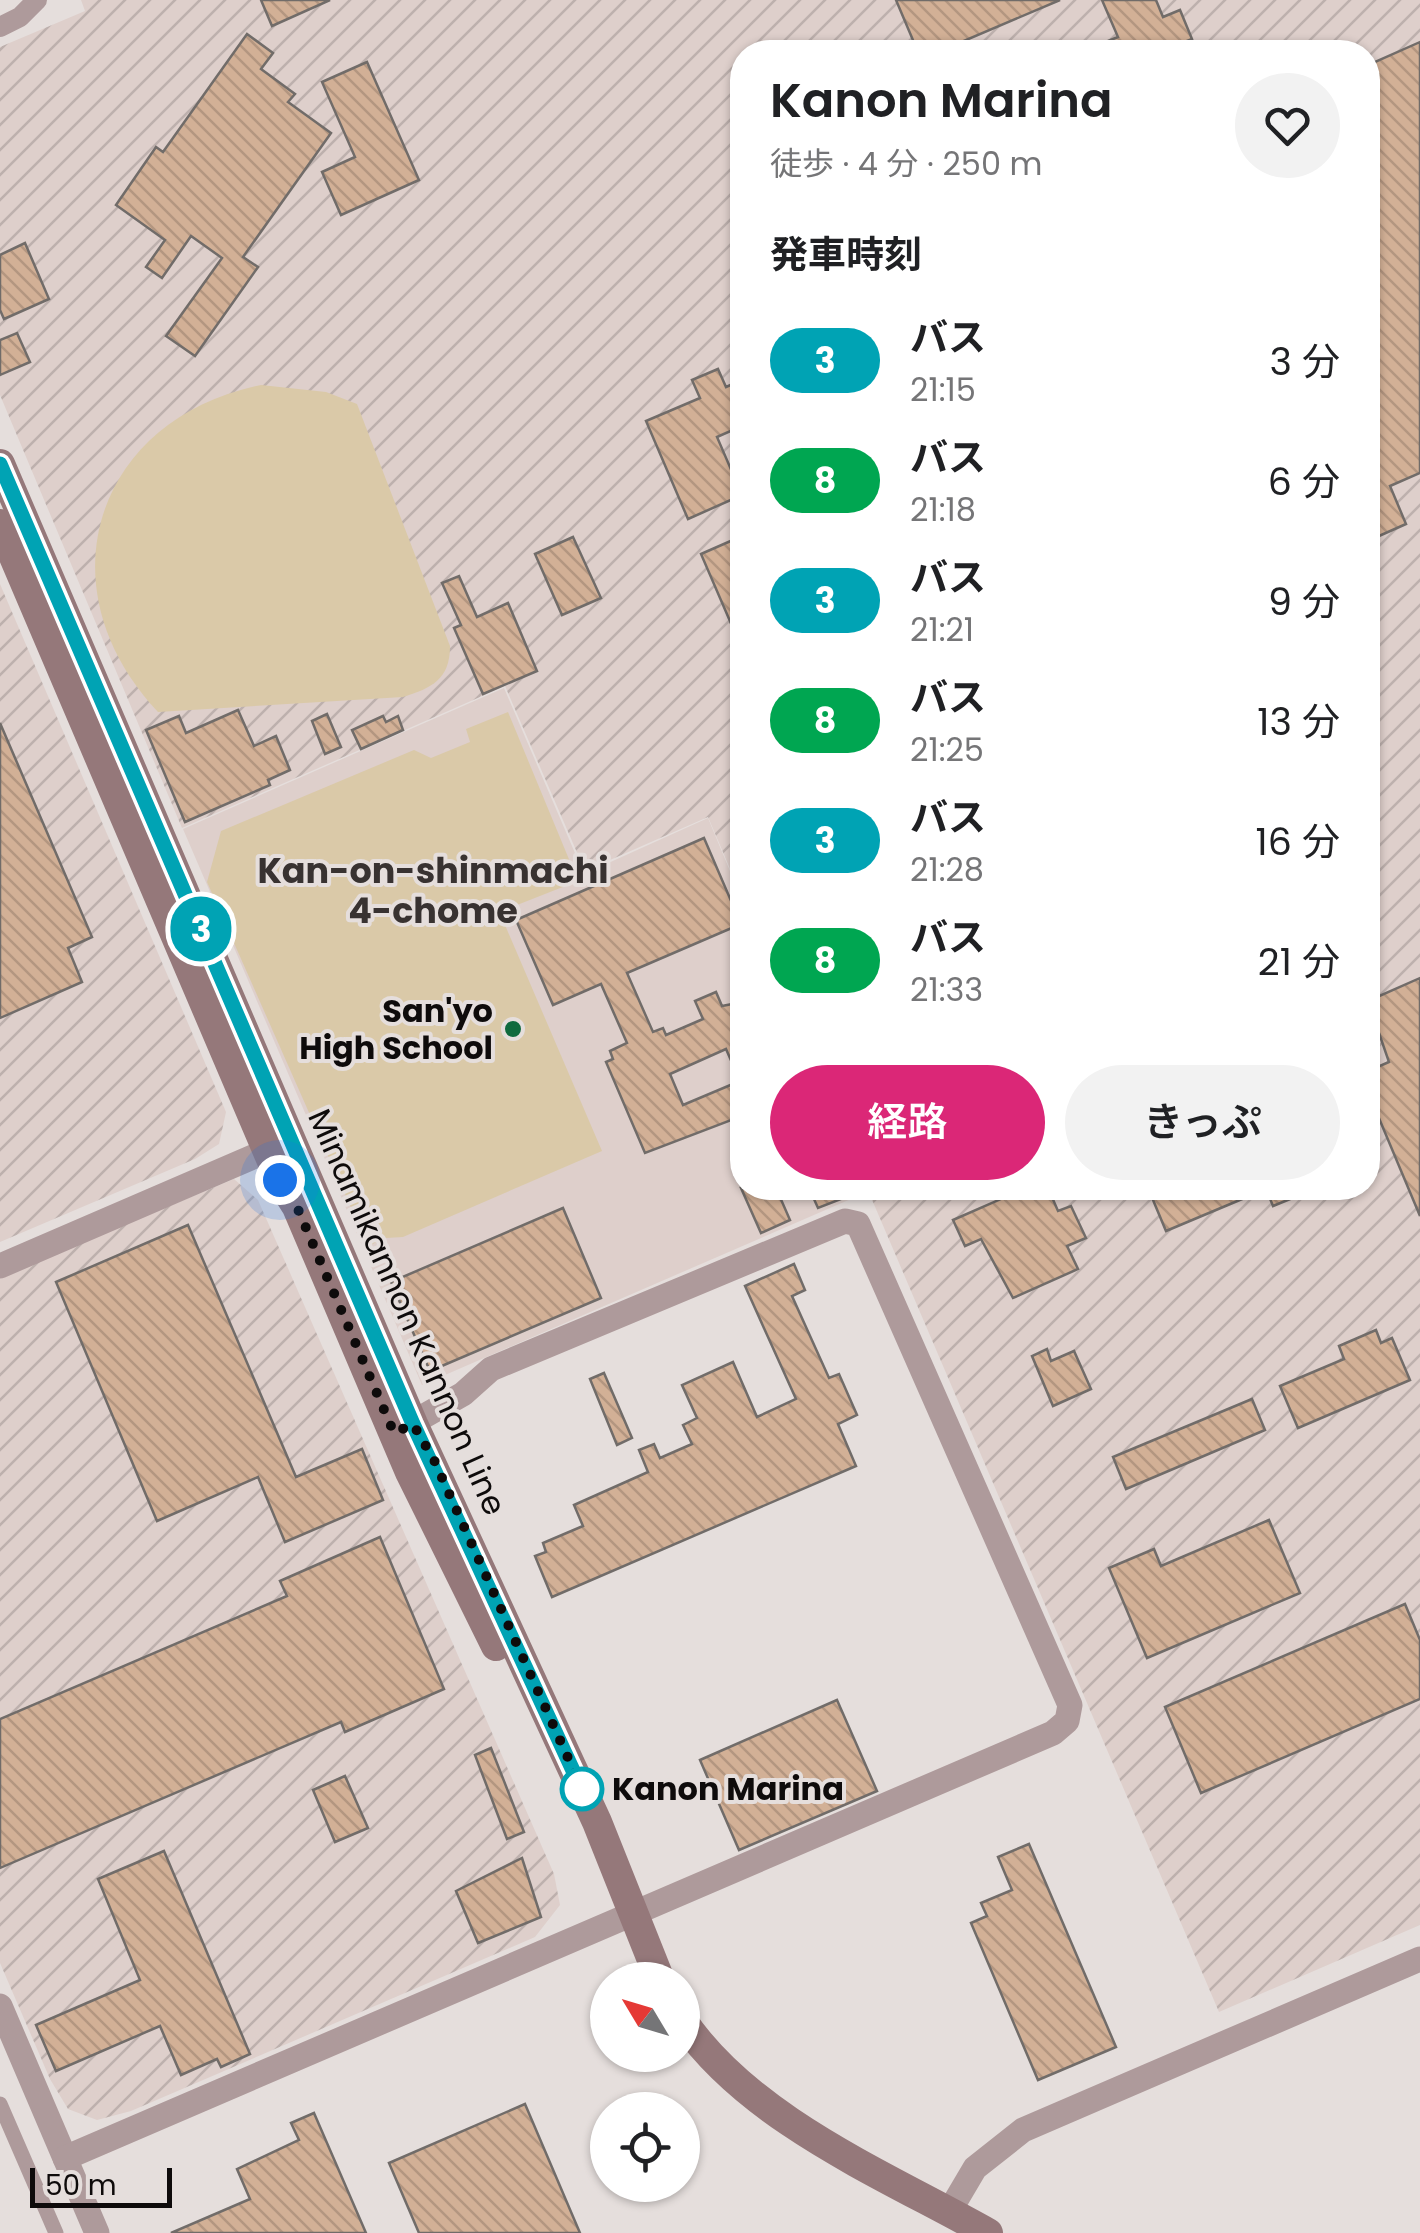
<!DOCTYPE html>
<html lang="ja">
<head>
<meta charset="utf-8">
<style>
	body { margin:0; font-family:Poppins,"Noto Sans JP",sans-serif; background:#f2f2f2; color:#202124; height:100vh; display:flex; flex-direction:column; font-size:38px; white-space:nowrap }
	* { box-sizing:border-box; margin:0 }
	p { font-size:32px; color:#757577 }
	.icon { flex:none; width:55px; height:55px; fill:none; stroke:currentColor; stroke-width:2; stroke-linecap:round; stroke-linejoin:round }
	.map { position:relative; flex:1; overflow:hidden }
	.side { position:absolute; left:730px; top:40px; width:650px; height:1160px; display:flex; flex-direction:column; background:#fff; border-radius:40px; box-shadow:0 2px 8px #0004 }
	.side>* { flex:none }
	.badge { padding:0 20px; border-radius:32px; font-size:35px; line-height:65px }
	.needle { width:65px; rotate:308deg }
	.tools { position:absolute; left:590px; top:1962px; display:grid; gap:20px }
	.tools a { display:grid; place-items:center; width:110px; height:110px; border-radius:50%; background:#fff; box-shadow:0 2px 8px #0004; font-size:50px }
	.scale { position:absolute; left:30px; bottom:25px; width:142px; box-sizing:border-box; padding-left:10px; border:5px solid #0e0b0b; border-top:0; font-size:28px; line-height:35px; white-space:nowrap; color:#0e0b0b; -webkit-text-stroke:8px #e5dedc; paint-order:stroke }
	.you { position:absolute; width:50px; height:50px; margin:-25px; border:8px solid #fff; border-radius:50%; background:#1a73e8; box-shadow:0 0 0 15px #1a73e833 }
	.map>.badge { position:absolute; translate:-50% -50%; box-shadow:0 0 0 5px #fff }
	h2 { padding:0 40px; font-size:38px; line-height:90px }
	.round { display:grid; place-items:center; flex:none; width:105px; height:105px; border-radius:52px; background:#f2f2f2 }
	.summary { display:flex; align-items:center; justify-content:space-between; height:170px; padding:0 40px }
	h1 { font-size:48px; font-weight:600; line-height:75px }
	.cta { display:flex; gap:20px; margin-top:auto; padding:20px 40px }
	.cta a { flex:1; height:115px; border-radius:60px; background:#db2777; color:#fff; font-size:40px; font-weight:600; line-height:115px; text-align:center }
	.cta a+a { background:#f2f2f2; color:#202124 }
	ul { padding:0; list-style:none }
	li { display:flex; align-items:center; gap:30px; height:120px; padding:0 40px }
	li div { flex:1 }
	li b { display:block; font-size:38px }
	li em { font-style:normal }
	li .badge { min-width:110px; font-weight:700; text-align:center }
	.map>svg:first-child { display:block }
	.built { fill:#decfcb }
	.industrial { fill:url(#industrial-furrows) }
	.green { fill:#dac9a8 }
	.building { fill:url(#building-back-hatch); stroke:#716c69; stroke-width:2.5; fill-rule:evenodd }
	.lines { fill:none; stroke-linecap:round; stroke-linejoin:round }
	.pedestrian { stroke:#ae9a9b; stroke-width:15 }
	.minor { stroke:#ae9a9b; stroke-width:20 }
	.tertiary { stroke:#ae9a9b; stroke-width:25 }
	.secondary { stroke:#95787a; stroke-width:30 }
	.line-casing { stroke:#fff; stroke-width:22 }
	.line { stroke:#00a3b4; stroke-width:15 }
	.walk { stroke:#0e0b0b; stroke-width:10; stroke-dasharray:0 18 }
	.poi-dot { fill:#106a3e; stroke:#e5dedc; stroke-width:4 }
	.stop-dot { fill:#fff; stroke:#00a3b4; stroke-width:5 }
	.labels { text-anchor:middle; stroke-width:8; stroke-linejoin:round; paint-order:stroke }
	.poi-label { font-size:32px; font-weight:bold; fill:#0e0b0b; stroke:#e5dedc; text-anchor:end }
	.street-label { font-size:32px; fill:#0e0b0b; stroke:#e5dedc }
	.stop-label { font-size:32px; font-weight:bold; fill:#0e0b0b; stroke:#e5dedc; text-anchor:start }
	.neighbourhood-label { font-size:35px; font-weight:bold; fill:#383231; stroke:#e5dedc }
</style>
</head>
<body>
<div class="map">
<svg width="1420" height="2233" viewBox="0 0 1420 2233">
	<defs>
		<pattern id="industrial-furrows" width="10" height="10" patternUnits="userSpaceOnUse" patternTransform="scale(2.5)"><rect width="10" height="10" fill="#decfcb"/><path d="M-1 1l2-2M0 10L10 0M9 11l2-2" fill="none" stroke="#bdb0ad"/></pattern>
		<pattern id="building-back-hatch" width="6" height="6" patternUnits="userSpaceOnUse" patternTransform="scale(2.5)"><rect width="6" height="6" fill="#d2b096"/><path d="M-1 5l2 2M0 0l6 6M5-1l2 2" fill="none" stroke="#b39680"/></pattern>
	</defs>
	<rect width="100%" height="100%" fill="#e5dedc"/>
	<!-- built -->
	<polygon class="built" points="504,688 584,874 708,818 742,900 742,1188 865,1188 867,1192 422,1385 183,829"/>
	<!-- industrial -->
	<g class="industrial">
		<polygon points="81,0 1420,0 1420,1925 1219,2012 867,1188 1368,1188 1368,52 742,52 742,897 708,817 585,871 505,686 182,828 0,395 0,47 85,11"/>
		<polygon points="0,584 226,1112 219,1144 195,1159 0,1242"/>
		<polygon points="234,1179 258,1200 554,1874 560,1905 535,1937 131,2111 97,2120 68,2109 50,2079 0,1963 0,1277"/>
	</g>
	<!-- green -->
	<g class="green">
		<path d="M261 385 326 392 357 404 450 646C450 679 432 688 403 697L158 712C41 588 94 419 261 385Z"/>
		<polygon points="508,712 578,881 512,907 505,925 602,1151 403,1237 386,1238 368,1246 207,882 221,831 414,750 431,758 470,742 466,729"/>
	</g>
	<!-- building -->
	<g class="building">
		<polygon points="261,0 330,0 272,26"/>
		<polygon points="896,0 1060,0 938,52 918,52"/>
		<polygon points="1102,0 1156,0 1163,17 1180,10 1192,39 1160,52 1081,52 1118,37"/>
		<polygon points="247,34 273,53 261,69 295,94 288,102 331,133 243,257 258,267 195,356 166,336 222,258 191,236 162,278 146,267 165,240 116,205 156,147 163,152"/>
		<polygon points="1420,42 1420,473 1390,486 1406,524 1379,536 1368,509 1368,65"/>
		<polygon points="367,62 419,180 341,215 322,172 355,157 322,82"/>
		<polygon points="25,243 49,299 4,319 0,310 0,255"/>
		<polygon points="17,333 30,362 0,375 0,340"/>
		<polygon points="718,369 726,387 742,380 742,426 717,437 742,495 688,519 646,421 700,398 692,380"/>
		<polygon points="742,536 742,649 701,554"/>
		<polygon points="573,537 601,598 562,615 535,554"/>
		<polygon points="459,576 477,617 508,603 537,671 483,694 454,628 461,625 442,583"/>
		<polygon points="238,710 254,746 276,736 290,770 268,780 270,785 185,822 146,730 179,716 186,733"/>
		<polygon points="327,714 341,747 325,754 312,721"/>
		<polygon points="383,716 386,722 398,716 403,730 361,749 352,730"/>
		<polygon points="0,723 92,937 68,948 82,982 0,1018"/>
		<path d="M704 838 741 924 627 973 653 1032 663 1028 666 1035 703 1019 695 1001 716 992 722 1006 742 1002V1116L645 1153 606 1062 613 1059 610 1051 627 1043 601 984 553 1005 516 920ZM726 1049 740 1081 683 1105 670 1074Z"/>
		<polygon points="1420,978 1420,1216 1368,1092 1368,1071 1389,1062 1368,1001"/>
		<polygon points="741,1188 776,1188 790,1220 761,1233"/>
		<polygon points="809,1188 869,1188 818,1208"/>
		<polygon points="1026,1188 1048,1188 1058,1211 1071,1206 1086,1238 1067,1246 1078,1269 1013,1298 981,1239 965,1246 953,1220"/>
		<polygon points="1148,1188 1317,1188 1273,1206 1266,1189 1166,1231"/>
		<polygon points="563,1208 601,1298 430,1371 391,1282"/>
		<polygon points="188,1225 296,1477 362,1449 383,1500 285,1542 258,1477 157,1521 56,1282"/>
		<polygon points="794,1264 805,1290 792,1296 829,1378 839,1374 857,1415 838,1424 856,1466 552,1597 535,1556 546,1552 543,1543 583,1526 574,1505 648,1472 639,1450 654,1444 660,1458 692,1444 683,1425 697,1418 682,1385 733,1362 757,1417 796,1399 745,1286"/>
		<polygon points="1376,1330 1381,1343 1392,1338 1410,1380 1298,1428 1280,1386 1344,1359 1339,1346"/>
		<polygon points="1047,1349 1051,1361 1074,1351 1091,1389 1053,1406 1032,1356"/>
		<polygon points="604,1373 632,1438 617,1445 590,1379"/>
		<polygon points="1252,1399 1265,1430 1126,1489 1113,1457"/>
		<polygon points="1269,1520 1300,1593 1147,1658 1109,1568 1154,1549 1161,1566"/>
		<polygon points="380,1537 444,1689 345,1732 341,1722 0,1868 0,1719 287,1596 280,1581"/>
		<polygon points="1405,1604 1420,1640 1420,1699 1201,1793 1165,1707"/>
		<polygon points="837,1700 877,1791 739,1850 700,1760"/>
		<polygon points="491,1748 524,1832 507,1839 475,1755"/>
		<polygon points="345,1776 368,1828 335,1842 313,1790"/>
		<polygon points="1029,1844 1116,2047 1038,2080 971,1923 987,1916 981,1903 1012,1890 998,1857"/>
		<polygon points="164,1851 250,2054 221,2067 217,2059 181,2075 160,2026 56,2071 36,2025 140,1980 98,1879"/>
		<polygon points="522,1858 541,1917 478,1943 456,1891"/>
		<polygon points="525,2104 580,2233 419,2233 389,2163"/>
		<polygon points="314,2113 366,2233 171,2233 250,2199 237,2169 299,2140 291,2123"/>
	</g>
	<g class="lines">
		<!-- pedestrian -->
		<polyline class="pedestrian" points="0,2104 56,2233"/>
		<!-- minor -->
		<polyline class="minor" points="0,27 20,17 37,0"/>
		<!-- tertiary -->
		<g class="tertiary">
			<polyline points="0,1266 285,1143"/>
			<polyline points="0,2006 97,2233"/>
			<polyline points="65,2158 1053,1733 1067,1721 1070,1705 858,1224 845,1221 491,1369 463,1394 396,1432"/>
			<polyline points="949,2212 975,2168 1023,2130 1420,1959"/>
		</g>
		<!-- secondary -->
		<g class="secondary">
			<polyline points="0,464 413,1424 597,1822 660,1980"/>
			<polyline points="0,524 280,1180 297,1207 410,1472 496,1646"/>
			<path d="M682 2020C750 2120 885 2175 988 2233"/>
		</g>
	</g>
	<g class="lines">
		<defs>
			<polyline id="line" points="0,464 413,1424 582,1790"/>
		</defs>
		<!-- line casing -->
		<use href="#line" class="line-casing"/>
		<!-- line -->
		<use href="#line" class="line"/>
		<!-- walk -->
		<polyline class="walk" points="280,1180 297,1207 394,1433 413,1424 434,1460 582,1789"/>
	</g>
	<!-- markers -->
	<circle class="poi-dot" cx="513" cy="1029" r="10"/>
	<circle class="stop-dot" cx="582" cy="1789" r="20"/>
	<g class="labels">
		<!-- poi labels -->
		<g class="poi-label">
			<text x="493" y="1022">San'yo<tspan x="493" dy="37">High School</tspan></text>
		</g>
		<!-- street labels -->
		<g class="street-label">
			<text transform="translate(407 1312) rotate(66)" y="11">Minamikannon Kannon Line</text>
		</g>
		<!-- stop labels -->
		<g class="stop-label">
			<text x="612" y="1800">Kanon Marina</text>
		</g>
		<!-- neighbourhood labels -->
		<g class="neighbourhood-label">
			<text x="433" y="883">Kan-on-shinmachi<tspan x="433" dy="40">4-chome</tspan></text>
		</g>
	</g>
</svg>
<div class="tools">
<a><svg class="needle" viewBox="-14 -14 28 28"><path d="M0-13l5 13h-10z" fill="#e53935"/><path d="M0 13l5-13h-10z" fill="#757577"/></svg></a>
<a><svg class="icon" aria-label="locate" viewBox="0 0 24 24"><circle cx="12" cy="12" r="6"/><path d="M12 2v4M12 18v4M2 12h4M18 12h4"/></svg></a>
</div>
<div class="scale">50 m</div>
<div class="you" style="left:280px;top:1180px"></div>
<b class="badge" style="left:201px;top:929px;background:#00a3b4;color:#fff">3</b>
<section class="side">
<div class="summary"><div><h1>Kanon Marina</h1><p>徒歩 · 4 分 · 250 m</p></div><a class="round"><svg class="icon" aria-label="heart" viewBox="0 0 24 24"><path d="M12 20l-8-8c-3-5 5-10 8-4 3-6 11-1 8 4z"/></svg></a></div>
<h2>発車時刻</h2>
<ul>
<li><span class="badge" style="background:#00a3b4;color:#fff">3</span><div><b>バス</b><p>21:15</p></div><em>3 分</em></li>
<li><span class="badge" style="background:#00a651;color:#fff">8</span><div><b>バス</b><p>21:18</p></div><em>6 分</em></li>
<li><span class="badge" style="background:#00a3b4;color:#fff">3</span><div><b>バス</b><p>21:21</p></div><em>9 分</em></li>
<li><span class="badge" style="background:#00a651;color:#fff">8</span><div><b>バス</b><p>21:25</p></div><em>13 分</em></li>
<li><span class="badge" style="background:#00a3b4;color:#fff">3</span><div><b>バス</b><p>21:28</p></div><em>16 分</em></li>
<li><span class="badge" style="background:#00a651;color:#fff">8</span><div><b>バス</b><p>21:33</p></div><em>21 分</em></li>
</ul>
<div class="cta"><a>経路</a><a>きっぷ</a></div>
</section>
</div>
</body>
</html>
